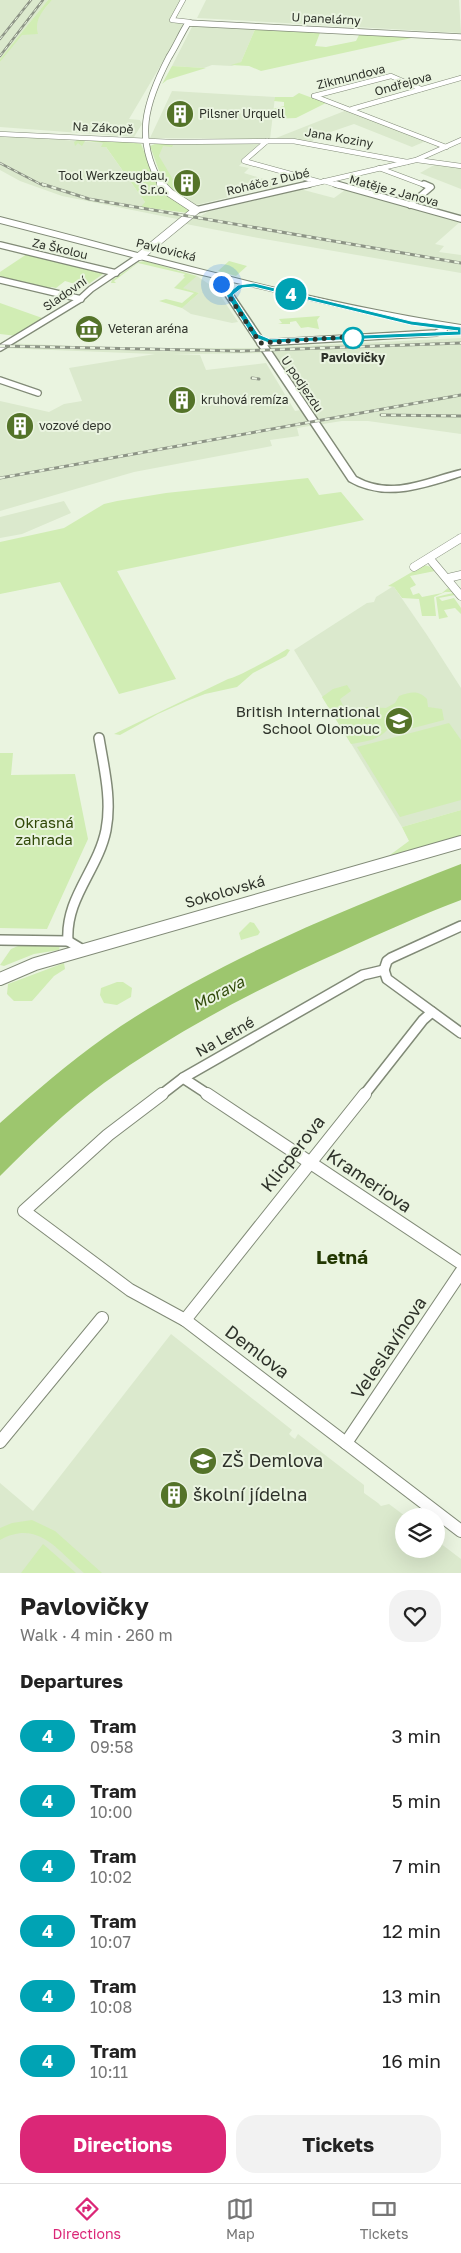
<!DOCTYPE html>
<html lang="en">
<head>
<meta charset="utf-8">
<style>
	body { margin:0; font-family:"Golos Text",sans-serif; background:#f2f2f2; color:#222; height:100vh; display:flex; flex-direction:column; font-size:19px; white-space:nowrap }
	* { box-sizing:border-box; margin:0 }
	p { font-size:16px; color:#767676 }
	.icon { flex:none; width:28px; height:28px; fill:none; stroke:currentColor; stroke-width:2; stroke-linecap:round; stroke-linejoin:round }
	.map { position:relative; height:1573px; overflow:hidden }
	.panel { display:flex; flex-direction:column; background:#fff; flex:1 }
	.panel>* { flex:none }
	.badge { padding:0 10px; border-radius:16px; font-size:18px; line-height:32px }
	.fabs { position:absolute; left:395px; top:1508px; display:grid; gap:10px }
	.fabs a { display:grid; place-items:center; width:50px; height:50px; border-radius:50%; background:#fff; box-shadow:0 5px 20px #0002; font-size:25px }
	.you { position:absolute; width:25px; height:25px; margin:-12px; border:4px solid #fff; border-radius:50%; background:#1a73e8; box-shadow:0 0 0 8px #1a73e833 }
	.map>.badge { position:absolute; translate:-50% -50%; box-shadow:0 0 0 2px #fff }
	h2 { padding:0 20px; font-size:19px; line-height:45px }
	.round { display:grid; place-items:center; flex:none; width:52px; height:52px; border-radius:20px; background:#f2f2f2 }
	.headline { display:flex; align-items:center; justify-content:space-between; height:85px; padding:0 20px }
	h1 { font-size:24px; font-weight:700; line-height:38px }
	.button { display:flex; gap:10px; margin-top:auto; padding:10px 20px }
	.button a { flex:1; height:58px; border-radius:20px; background:#db2777; color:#fff; font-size:20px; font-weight:700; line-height:58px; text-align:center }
	.button a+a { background:#f2f2f2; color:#222 }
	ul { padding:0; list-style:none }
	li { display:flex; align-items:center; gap:15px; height:65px; padding:0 20px }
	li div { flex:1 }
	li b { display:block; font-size:19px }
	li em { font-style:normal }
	li .badge { min-width:55px; font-weight:700; text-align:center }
	.menu { display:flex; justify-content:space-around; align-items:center; height:70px; border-top:1px solid #e0e0e0; background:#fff; font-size:14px; color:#767676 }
	.menu a { display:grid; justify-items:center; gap:2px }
	.menu .current { color:#db2777 }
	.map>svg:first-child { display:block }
	.built { fill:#dbe9cd; fill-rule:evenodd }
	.green { fill:#d1edb4 }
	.water { fill:#9dc66e }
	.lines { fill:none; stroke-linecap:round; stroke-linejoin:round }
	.minor-far4-casing { stroke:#818a77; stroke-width:5.5 }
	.minor-far3-casing { stroke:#818a77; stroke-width:8 }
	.minor-far2-casing { stroke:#818a77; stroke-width:9 }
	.minor-far1-casing { stroke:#818a77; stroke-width:12 }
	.minor-casing { stroke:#818a77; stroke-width:14 }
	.tertiary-far2-casing { stroke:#818a77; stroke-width:7 }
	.tertiary-far1-casing { stroke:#818a77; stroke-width:9 }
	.tertiary-casing { stroke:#818a77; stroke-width:14 }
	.secondary-casing { stroke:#818a77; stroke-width:3 }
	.primary-casing { stroke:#818a77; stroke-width:2 }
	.minor-far4 { stroke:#fff; stroke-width:4.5 }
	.minor-far3 { stroke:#fff; stroke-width:5.5 }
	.minor-far2 { stroke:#fff; stroke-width:8 }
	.minor-far1 { stroke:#fff; stroke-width:9 }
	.minor { stroke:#fff; stroke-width:12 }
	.tertiary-far2 { stroke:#fff; stroke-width:5.5 }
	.tertiary-far1 { stroke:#fff; stroke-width:8 }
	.tertiary { stroke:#fff; stroke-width:12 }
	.secondary { fill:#fff; fill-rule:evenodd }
	.primary { fill:#fff; fill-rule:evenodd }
	.tram { stroke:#8d9486; stroke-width:1 }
	.rail-far1-casing { stroke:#8d9486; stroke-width:2.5 }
	.rail-casing { stroke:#8d9486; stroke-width:3 }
	.rail-far1 { stroke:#eaf4e0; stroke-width:1; stroke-dasharray:4; stroke-linecap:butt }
	.rail { stroke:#eaf4e0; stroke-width:2; stroke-dasharray:5; stroke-linecap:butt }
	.line { fill:#00a3b4; stroke:#fff; fill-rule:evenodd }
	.walk { stroke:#2e322a; stroke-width:5; stroke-dasharray:0 9 }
	.stop-dot { fill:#fff; stroke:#00a3b4; stroke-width:2.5 }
	.labels { text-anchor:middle; stroke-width:4; stroke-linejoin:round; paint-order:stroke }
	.far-street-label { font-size:12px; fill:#2e322a; stroke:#eaf4e0 }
	.far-poi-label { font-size:12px; fill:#2e322a; stroke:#eaf4e0; text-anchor:start }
	.far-stop-label { font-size:12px; font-weight:bold; fill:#2e322a; stroke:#eaf4e0 }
	.poi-label { font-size:15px; fill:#2e322a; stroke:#eaf4e0; text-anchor:end }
	.park-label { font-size:15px; fill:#304908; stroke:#eaf4e0 }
	.street-label { font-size:15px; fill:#2e322a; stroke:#eaf4e0 }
	.water-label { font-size:16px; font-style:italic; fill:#324b0b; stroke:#eaf4e0 }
	.near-street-label { font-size:18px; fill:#2e322a; stroke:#eaf4e0 }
	.near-poi-label { font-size:18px; fill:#2e322a; stroke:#eaf4e0; text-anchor:start }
	.near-neighbourhood-label { font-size:19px; font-weight:bold; fill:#233802; stroke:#eaf4e0 }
</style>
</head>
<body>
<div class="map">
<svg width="461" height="1573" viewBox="0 0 461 1573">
	<rect width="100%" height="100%" fill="#eaf4e0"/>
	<!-- built -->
	<g class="built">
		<polygon points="0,0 48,0 0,59"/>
		<polygon points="52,0 182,0 170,20 185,24 129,119 140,120 142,124 134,137 0,127 0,62 22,34 37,34 36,25 38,17"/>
		<polygon points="206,0 459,0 461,33 197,18"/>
		<polygon points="194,23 256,27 241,62 232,66 212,65 204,68 172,66"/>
		<polygon points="172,91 275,97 270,139 150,138"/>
		<polygon points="347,110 426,141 412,147 354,124 316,137 313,141 276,138"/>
		<polygon points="0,135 103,143 145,202 142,207 201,216 207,212 300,189 334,198 345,190 461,221 435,244 444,246 439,252 461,255 461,273 253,237 186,224 187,221 62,196 20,181 0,170"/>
		<polygon points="163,144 261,144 239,166 249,168 244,173 286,186 276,189 249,182 258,190 196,205 183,196 164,168 159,156"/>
		<polygon points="434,165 461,168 461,189 420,173"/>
		<polygon points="197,276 216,289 238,322 232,323 191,314 182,308 199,293 182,288"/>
		<path d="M461 338V434L368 421H342L297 428 299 436 270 440 272 446 134 472 0 511V401L49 412 64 404 82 401 69 368 155 354 0 348V343L129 348H260ZM270 353 313 408 295 411 266 363 206 370 200 355 172 354Z"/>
		<polygon points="64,501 71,513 22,534 0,538 0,517"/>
		<polygon points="392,587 394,587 427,635 461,688 461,810 402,827 294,650 367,603 374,602 376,597"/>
		<polygon points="171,1334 292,1430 289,1434 292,1437 295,1439 298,1434 364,1485 364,1493 378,1503 381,1506 389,1504 405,1516 404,1549 436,1549 436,1540 461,1559 461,1573 0,1573 0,1483 33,1511"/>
	</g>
	<!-- green -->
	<g class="green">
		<path d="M48 0H52C43 11 34 19 38 34L22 35 0 62V59Z"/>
		<polygon points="256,27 321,30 315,46 326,47 356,41 360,33 416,37 261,71 249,66 231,65 241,62"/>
		<polygon points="172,66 204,68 206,68 167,80 162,84"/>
		<polygon points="299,93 326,103 296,118 272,119 273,109 284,106 284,102 274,101 275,97 293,97"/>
		<polygon points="77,140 131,142 141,144 158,185 191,208 188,213 141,207 145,202 106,147 101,147 103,143 85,141 82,146 78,143 75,146 74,142"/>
		<polygon points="157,143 173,145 172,147 163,146 159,156 181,193 189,192 190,195 180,196 162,179 150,146"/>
		<polygon points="27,254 103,272 103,274 76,293 66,289 75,284 65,281 56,288 51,287 47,290 0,279 0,272"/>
		<polygon points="145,261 197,276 183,288 199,293 182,308 159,301 166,299 182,303 194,293 174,288 185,277 183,276 185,274 138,263 114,281 116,283 111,283 112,280 139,262"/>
		<polygon points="229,261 247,266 236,276 218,271"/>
		<polygon points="0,303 45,319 17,336 0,334"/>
		<polygon points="320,316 317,320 319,329 308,327 301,328 296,321 290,322 290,324 278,324 282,323 279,319"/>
		<polygon points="308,478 319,495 341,492 364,520 117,571 176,679 119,694 60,582 0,594 0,542 64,528 104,504 117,501 166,493"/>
		<polygon points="424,565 431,567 435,571 410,576 416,585 410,588 413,595 419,593 422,597 442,593 448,588 452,592 445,592 434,597 436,616 422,616 419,599 402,598 394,587 388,586"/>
		<polygon points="453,593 455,595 439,598 442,601 454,598 461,608 461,614 455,608 444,610 448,617 439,619 436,597"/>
		<path d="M287 649 290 650 286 656 253 673 237 687 205 694 187 701 158 714 120 735 114 734 228 679C236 678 278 655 287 649Z"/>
		<path d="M347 685 351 691 340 699 345 710 360 711 366 707 386 708 395 703 399 696C411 692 418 690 427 699L428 707 442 709 444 720 402 731 388 729C379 740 364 742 351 744L322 697 333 689Z"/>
		<polygon points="449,723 461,740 461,800 400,817 357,747"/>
		<polygon points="0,753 13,753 11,775 75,774 88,839 47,929 0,928"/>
		<polygon points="461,810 461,838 393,858 390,855 409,841 402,827"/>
		<polygon points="250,922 254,923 260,932 258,935 241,940 239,933"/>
		<polygon points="60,945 59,950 34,954 4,966 0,965 11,949 18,946"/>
		<polygon points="64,963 65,969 54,976 32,1001 14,1001 7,994 8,984"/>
		<polygon points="117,982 123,982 132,988 131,997 117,1005 104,1003 100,995 101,988"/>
		<path d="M32 1520 55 1531 102 1573H84C57 1550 38 1519 0 1540V1528L12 1523Z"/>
		<polygon points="43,1544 76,1573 21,1573"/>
	</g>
	<!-- water -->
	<path class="water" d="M461 864V900C421 915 381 933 342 951 259 988 178 1030 104 1083 66 1111 33 1143 0 1176V1123C34 1093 68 1063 105 1037 209 964 343 910 461 864Z"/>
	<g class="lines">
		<defs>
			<g id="minor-far4">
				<polyline points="183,0 172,20 190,22"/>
				<polyline points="314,96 446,147"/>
				<polyline points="314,96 391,76 421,89"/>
				<polyline points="352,109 461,78"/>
				<polyline points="0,134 171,142 293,141 407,162"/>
				<polyline points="267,141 244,161 320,182"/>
				<polyline points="417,160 461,166"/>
				<polyline points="379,168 427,186"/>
				<polyline points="324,181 340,186"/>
				<polyline points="304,186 416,160 461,140"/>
			</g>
			<g id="minor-far3">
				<polyline points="336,184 461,219"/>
				<polyline points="410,205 431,187 424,184"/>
				<polyline points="196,210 309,184"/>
				<polyline points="0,245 116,273"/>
				<polyline points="0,280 81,299"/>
				<polyline points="260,343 436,333 444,330"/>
				<polyline points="0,348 79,300 91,289 140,256"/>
				<polyline points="0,380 38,393"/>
			</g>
			<g id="minor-far2">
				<polyline points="430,559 461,596"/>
				<polyline points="414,567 461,538"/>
				<polyline points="448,578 461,575"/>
			</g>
			<g id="minor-far1">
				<polyline points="0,940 68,941 83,950"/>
				<path d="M68 941C65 898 98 870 106 830 112 800 104 768 99 738"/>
				<polyline points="384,970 387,979 461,1033"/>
				<polyline points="384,970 387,961 391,958 461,926"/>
				<polyline points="183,1078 209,1095"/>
				<polyline points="161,1095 183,1078 363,975 384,970"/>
				<polyline points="364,1095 423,1020 432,1012"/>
			</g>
			<g id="minor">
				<polyline points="162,1094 108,1135 24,1211 130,1290 185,1320 461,1531"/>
				<polyline points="207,1094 461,1263"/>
				<polyline points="185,1320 365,1094"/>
				<polyline points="0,1442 102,1318"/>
				<polyline points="346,1443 461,1272"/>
			</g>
			<path id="tertiary-far2" d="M162 186C134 139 145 103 169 57 176 46 181 34 188 23L461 37"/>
			<polyline id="tertiary-far1" points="140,256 196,210 170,193 161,184"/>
			<polyline id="tertiary" points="0,979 35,964 461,842"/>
			<path id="secondary" d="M220 284H226L356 477C392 497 424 479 461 470V476C423 488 385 502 349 481L219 286Z"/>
			<path id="primary" d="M0 217C153 256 305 301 461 325V331L409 323 198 274 0 223Z"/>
		</defs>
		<!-- minor-far4 casing -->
		<use href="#minor-far4" class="minor-far4-casing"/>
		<!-- minor-far3 casing -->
		<use href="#minor-far3" class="minor-far3-casing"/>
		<!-- minor-far2 casing -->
		<use href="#minor-far2" class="minor-far2-casing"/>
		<!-- minor-far1 casing -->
		<use href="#minor-far1" class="minor-far1-casing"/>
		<!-- minor casing -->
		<use href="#minor" class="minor-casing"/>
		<!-- tertiary-far2 casing -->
		<use href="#tertiary-far2" class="tertiary-far2-casing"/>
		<!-- tertiary-far1 casing -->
		<use href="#tertiary-far1" class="tertiary-far1-casing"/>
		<!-- tertiary casing -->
		<use href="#tertiary" class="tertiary-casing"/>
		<!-- secondary casing -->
		<use href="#secondary" class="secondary-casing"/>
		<!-- primary casing -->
		<use href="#primary" class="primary-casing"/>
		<!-- minor-far4 -->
		<use href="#minor-far4" class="minor-far4"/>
		<!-- minor-far3 -->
		<use href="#minor-far3" class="minor-far3"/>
		<!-- minor-far2 -->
		<use href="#minor-far2" class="minor-far2"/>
		<!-- minor-far1 -->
		<use href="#minor-far1" class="minor-far1"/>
		<!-- minor -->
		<use href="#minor" class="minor"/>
		<!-- tertiary-far2 -->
		<use href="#tertiary-far2" class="tertiary-far2"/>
		<!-- tertiary-far1 -->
		<use href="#tertiary-far1" class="tertiary-far1"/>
		<!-- tertiary -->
		<use href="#tertiary" class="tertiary"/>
		<!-- secondary -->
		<use href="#secondary" class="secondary"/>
		<!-- primary -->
		<use href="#primary" class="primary"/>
		<!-- tram -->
		<polyline class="tram" points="461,329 411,323 254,285 240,286 230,295 255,335 269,341 461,333"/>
		<defs>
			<g id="rail-far1">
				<polyline points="0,39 31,0"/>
				<polyline points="0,56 43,0"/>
				<polyline points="0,163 44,186"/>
			</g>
			<g id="rail">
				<polyline points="42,184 89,199 461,263"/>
				<polyline points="0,346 240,351 461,343"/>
				<polyline points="252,378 259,379"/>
				<polyline points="381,415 461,416"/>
				<polyline points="0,478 461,395"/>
			</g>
		</defs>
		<!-- rail-far1 casing -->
		<use href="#rail-far1" class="rail-far1-casing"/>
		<!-- rail casing -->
		<use href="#rail" class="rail-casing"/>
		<!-- rail-far1 -->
		<use href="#rail-far1" class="rail-far1"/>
		<!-- rail -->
		<use href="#rail" class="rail"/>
	</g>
	<!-- line -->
	<path class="line" d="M254 283 411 321 461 327V335L269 343 253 337 226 295 238 285ZM254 287 411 325 458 331 270 339 258 334 233 295 242 288Z"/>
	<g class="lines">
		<!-- walk -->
		<polyline class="walk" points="221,284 260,343 361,336 353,338"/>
	</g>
	<!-- icons -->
	<defs>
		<symbol id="building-disc" viewBox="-11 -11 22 22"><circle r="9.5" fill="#547329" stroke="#eaf4e0"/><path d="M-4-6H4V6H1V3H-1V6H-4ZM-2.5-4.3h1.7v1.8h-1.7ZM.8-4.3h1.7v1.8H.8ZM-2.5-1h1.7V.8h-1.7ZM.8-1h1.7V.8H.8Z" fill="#fff"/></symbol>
		<symbol id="museum-disc" viewBox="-11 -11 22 22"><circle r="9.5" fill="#547329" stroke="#eaf4e0"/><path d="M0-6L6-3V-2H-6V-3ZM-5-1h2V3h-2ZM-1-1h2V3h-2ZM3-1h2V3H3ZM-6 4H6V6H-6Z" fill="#fff"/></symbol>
		<symbol id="school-disc" viewBox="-11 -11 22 22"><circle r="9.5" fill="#547329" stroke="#eaf4e0"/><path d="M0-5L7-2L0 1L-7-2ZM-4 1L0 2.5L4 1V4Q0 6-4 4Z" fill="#fff"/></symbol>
	</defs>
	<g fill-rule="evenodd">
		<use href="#building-disc" x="164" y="98" width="32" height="32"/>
		<use href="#building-disc" x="171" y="167" width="32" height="32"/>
		<use href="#museum-disc" x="73" y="313" width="32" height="32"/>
		<use href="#building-disc" x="166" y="384" width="32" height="32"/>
		<use href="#building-disc" x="4" y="410" width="32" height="32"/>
		<use href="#school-disc" x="383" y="705" width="32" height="32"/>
		<use href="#school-disc" x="187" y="1445" width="32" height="32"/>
		<use href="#building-disc" x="158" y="1479" width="32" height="32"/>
	</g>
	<!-- markers -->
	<circle class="stop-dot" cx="353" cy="338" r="10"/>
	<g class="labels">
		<!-- far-street labels -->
		<g class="far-street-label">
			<text transform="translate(326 19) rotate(3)" y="4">U panelárny</text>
			<text transform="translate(351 77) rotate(-14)" y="4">Zikmundova</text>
			<text transform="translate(403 84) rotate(-16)" y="4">Ondřejova</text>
			<text transform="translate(103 128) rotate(3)" y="4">Na Zákopě</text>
			<text transform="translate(339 138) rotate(10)" y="4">Jana Koziny</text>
			<text transform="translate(268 182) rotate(-13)" y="4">Roháče z Dubé</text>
			<text transform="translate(394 191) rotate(15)" y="4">Matěje z Janova</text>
			<text transform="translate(60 249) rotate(13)" y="4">Za Školou</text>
			<text transform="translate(166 250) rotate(14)" y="4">Pavlovická</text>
			<text transform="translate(65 294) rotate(-35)" y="4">Sladovní</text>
			<text transform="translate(302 384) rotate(56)" y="4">U podjezdu</text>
		</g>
		<!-- far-poi labels -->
		<g class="far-poi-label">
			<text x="199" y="118">Pilsner Urquell</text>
			<text x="168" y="180" text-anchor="end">Tool Werkzeugbau,<tspan x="168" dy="14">S.r.o.</tspan></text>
			<text x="108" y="333">Veteran aréna</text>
			<text x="201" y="404">kruhová remíza</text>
			<text x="39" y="430">vozové depo</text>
		</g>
		<!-- far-stop labels -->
		<g class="far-stop-label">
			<text x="353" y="362">Pavlovičky</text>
		</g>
		<!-- poi labels -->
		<g class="poi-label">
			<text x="380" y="717">British International<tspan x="380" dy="17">School Olomouc</tspan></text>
		</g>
		<!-- park labels -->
		<g class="park-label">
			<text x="44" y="828">Okrasná<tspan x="44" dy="17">zahrada</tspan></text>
		</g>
		<!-- street labels -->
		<g class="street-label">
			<text transform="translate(225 892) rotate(-16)" y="5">Sokolovská</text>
			<text transform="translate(225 1037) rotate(-30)" y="5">Na Letné</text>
		</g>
		<!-- water labels -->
		<g class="water-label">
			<text transform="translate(218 993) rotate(-27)" y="6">Morava</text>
		</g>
		<!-- near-street labels -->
		<g class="near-street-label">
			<text transform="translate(293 1154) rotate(-52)" y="6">Klicperova</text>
			<text transform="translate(369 1181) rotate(34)" y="6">Krameriova</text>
			<text transform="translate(389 1348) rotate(-56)" y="6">Veleslavínova</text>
			<text transform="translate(257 1352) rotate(37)" y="6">Demlova</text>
		</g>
		<!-- near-poi labels -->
		<g class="near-poi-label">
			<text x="222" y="1467">ZŠ Demlova</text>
			<text x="193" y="1501">školní jídelna</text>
		</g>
		<!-- near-neighbourhood labels -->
		<g class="near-neighbourhood-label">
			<text x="342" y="1264">Letná</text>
		</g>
	</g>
</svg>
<div class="fabs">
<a><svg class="icon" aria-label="layers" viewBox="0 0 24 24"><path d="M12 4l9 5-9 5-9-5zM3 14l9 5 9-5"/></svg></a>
</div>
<div class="you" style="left:221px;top:284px"></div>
<b class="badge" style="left:291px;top:294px;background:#00a3b4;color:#fff">4</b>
</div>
<section class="panel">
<div class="headline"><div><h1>Pavlovičky</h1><p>Walk · 4 min · 260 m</p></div><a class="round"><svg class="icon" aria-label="heart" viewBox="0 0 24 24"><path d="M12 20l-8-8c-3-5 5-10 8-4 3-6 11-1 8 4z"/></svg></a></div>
<h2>Departures</h2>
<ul>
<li><span class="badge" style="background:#00a3b4;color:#fff">4</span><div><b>Tram</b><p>09:58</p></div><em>3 min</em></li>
<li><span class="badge" style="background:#00a3b4;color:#fff">4</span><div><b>Tram</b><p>10:00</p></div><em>5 min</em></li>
<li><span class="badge" style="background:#00a3b4;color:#fff">4</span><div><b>Tram</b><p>10:02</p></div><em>7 min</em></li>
<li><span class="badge" style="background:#00a3b4;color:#fff">4</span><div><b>Tram</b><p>10:07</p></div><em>12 min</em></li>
<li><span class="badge" style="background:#00a3b4;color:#fff">4</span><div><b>Tram</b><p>10:08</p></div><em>13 min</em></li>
<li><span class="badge" style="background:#00a3b4;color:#fff">4</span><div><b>Tram</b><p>10:11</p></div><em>16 min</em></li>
</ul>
<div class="button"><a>Directions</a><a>Tickets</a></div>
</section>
<nav class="menu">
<a class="current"><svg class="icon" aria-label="directions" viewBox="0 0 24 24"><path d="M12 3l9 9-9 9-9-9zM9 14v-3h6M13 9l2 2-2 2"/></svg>Directions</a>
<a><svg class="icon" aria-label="map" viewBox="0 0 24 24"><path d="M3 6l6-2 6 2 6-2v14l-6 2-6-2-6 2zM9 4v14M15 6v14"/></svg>Map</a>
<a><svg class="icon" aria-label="tickets" viewBox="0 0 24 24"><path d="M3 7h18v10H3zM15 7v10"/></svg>Tickets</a>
</nav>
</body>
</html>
